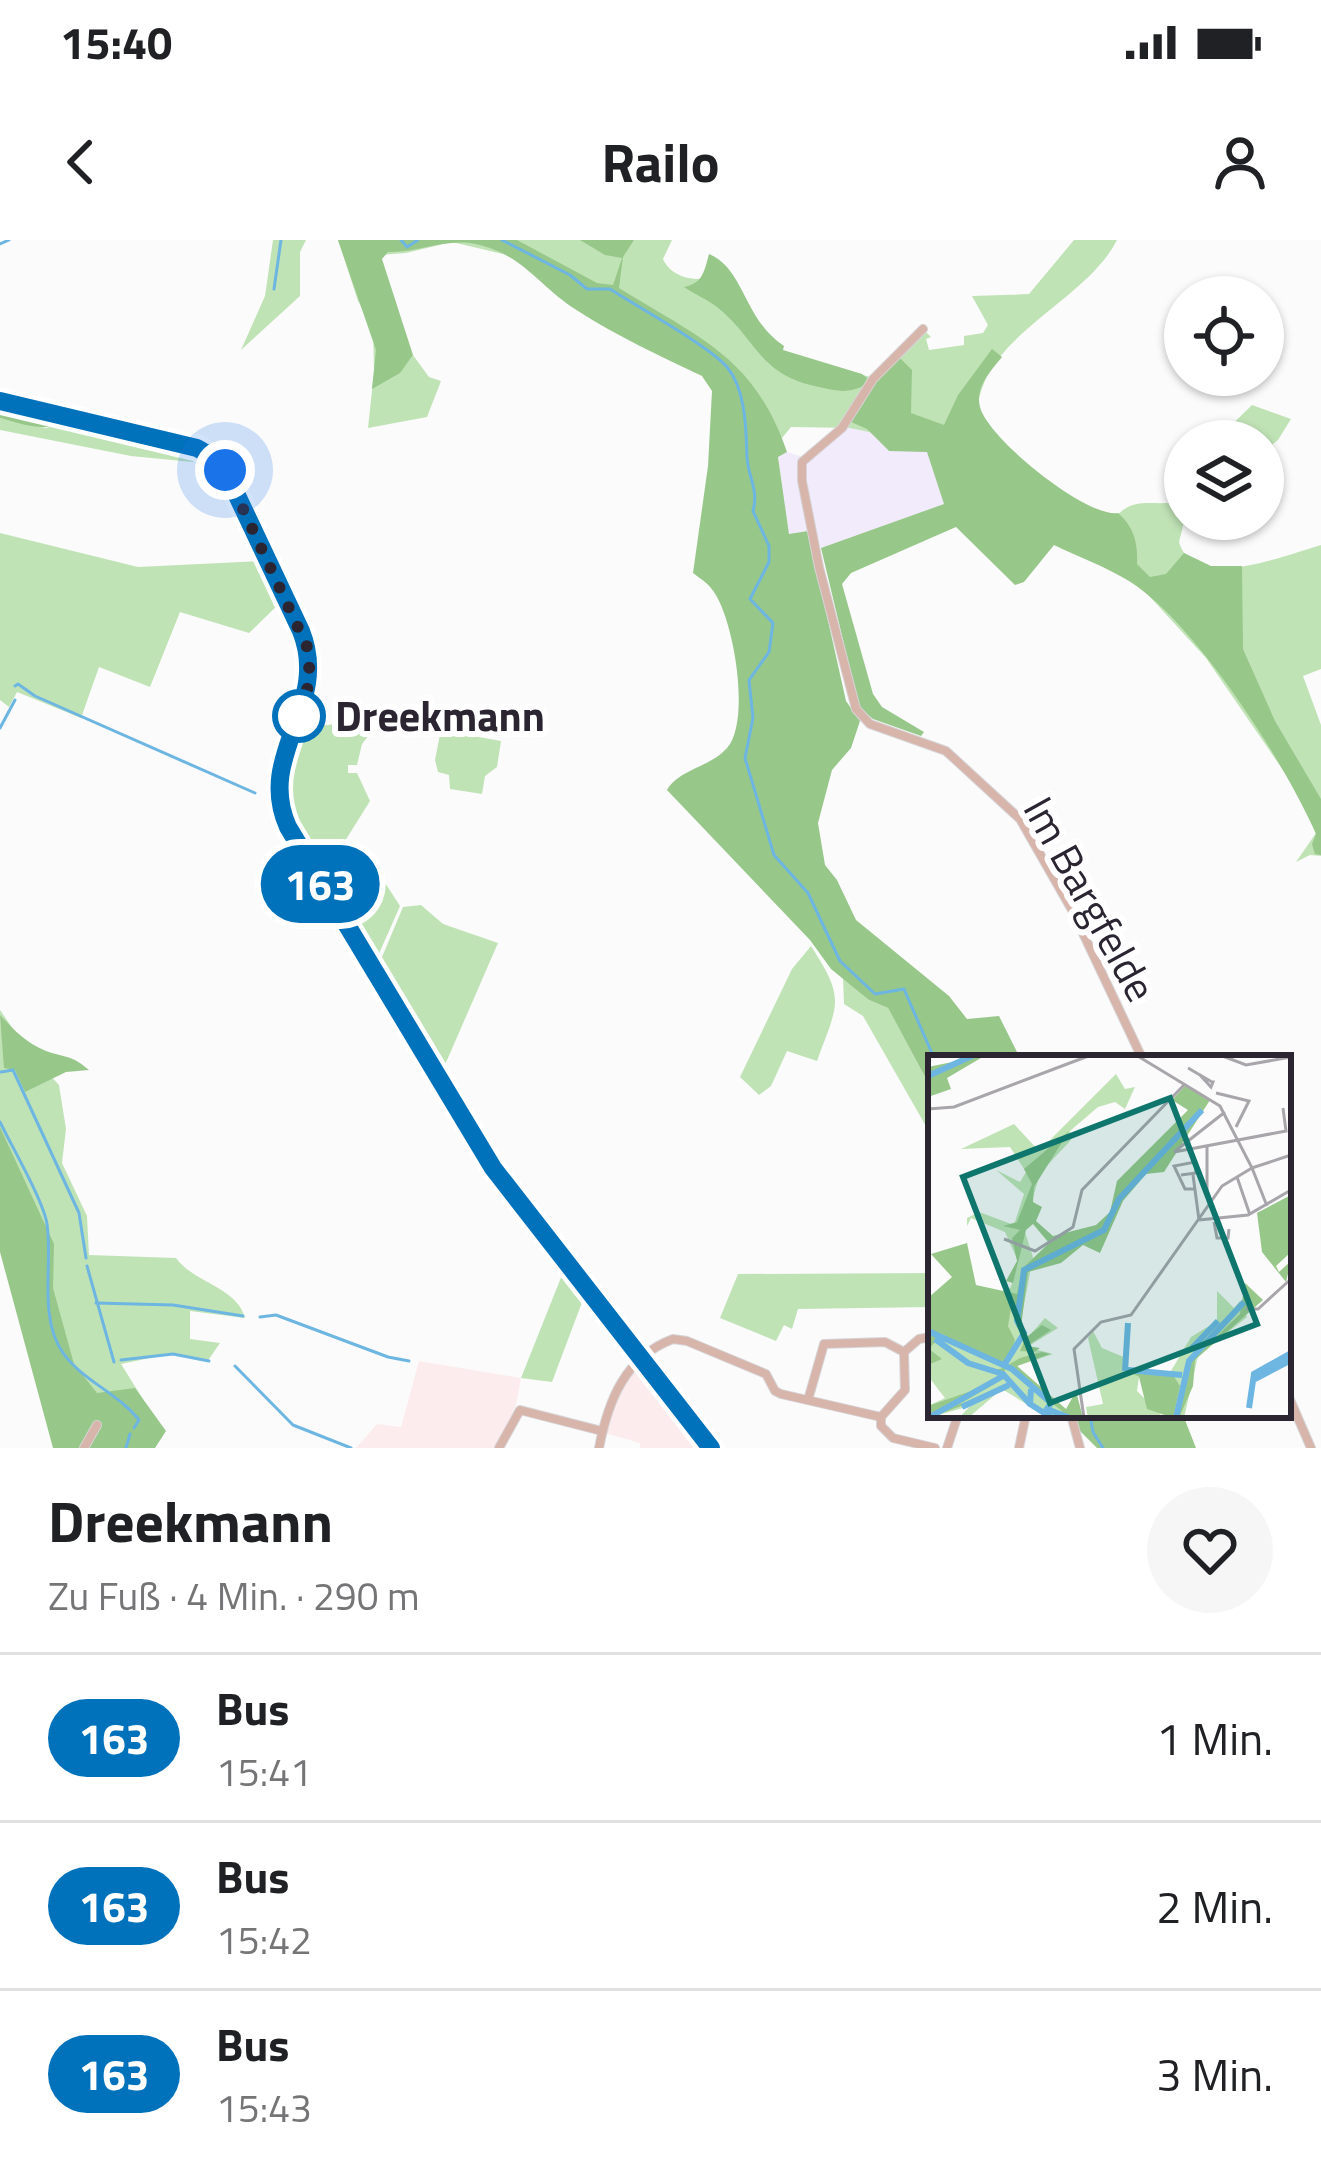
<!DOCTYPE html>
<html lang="de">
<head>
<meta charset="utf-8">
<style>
	body { margin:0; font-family:"Titillium Web",sans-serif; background:#f6f6f6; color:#202124; height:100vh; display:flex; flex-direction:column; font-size:45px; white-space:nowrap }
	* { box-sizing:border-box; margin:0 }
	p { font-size:39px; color:#757577 }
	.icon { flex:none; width:66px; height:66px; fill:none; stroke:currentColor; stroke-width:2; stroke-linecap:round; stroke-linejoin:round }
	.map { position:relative; height:1208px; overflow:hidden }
	.sheet { display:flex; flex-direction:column; background:#fff; flex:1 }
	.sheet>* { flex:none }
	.badge { padding:0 24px; border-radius:39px; font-size:42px; line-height:78px }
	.tools { position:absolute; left:1164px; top:36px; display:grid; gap:24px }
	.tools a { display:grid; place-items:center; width:120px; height:120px; border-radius:50%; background:#fff; box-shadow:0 3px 9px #0004; font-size:60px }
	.you { position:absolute; width:60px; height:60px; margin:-30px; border:9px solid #fff; border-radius:50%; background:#1a73e8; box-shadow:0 0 0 18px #1a73e833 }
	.map>.badge { position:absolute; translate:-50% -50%; box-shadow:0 0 0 6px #fff }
	.round { display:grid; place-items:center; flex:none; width:126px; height:126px; border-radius:63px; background:#f6f6f6 }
	.summary { display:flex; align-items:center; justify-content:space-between; height:204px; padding:0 48px }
	h1 { font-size:57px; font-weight:700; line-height:90px }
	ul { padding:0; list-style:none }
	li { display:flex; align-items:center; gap:36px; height:168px; padding:0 48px; border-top:3px solid #e0e0e0 }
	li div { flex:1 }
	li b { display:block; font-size:45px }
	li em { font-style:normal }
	li .badge { min-width:132px; font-weight:700; text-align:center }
	.status { display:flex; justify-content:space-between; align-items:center; height:84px; padding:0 60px; background:#fff; direction:ltr }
	.status svg { height:33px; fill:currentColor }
	header { display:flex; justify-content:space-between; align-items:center; height:156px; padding:0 48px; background:#fff; font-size:54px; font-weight:700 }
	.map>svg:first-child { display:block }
	.built { fill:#f2ebfc }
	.industrial { fill:#fdecee }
	.green { fill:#c0e3b6 }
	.forest { fill:#98c78a }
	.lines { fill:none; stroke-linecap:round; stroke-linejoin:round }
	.stream { stroke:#6db6e2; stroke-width:3 }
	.street-casing { stroke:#d6d4d7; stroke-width:10 }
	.secondary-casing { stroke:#d6d4d7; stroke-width:14 }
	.street { stroke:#d8b5ab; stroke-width:8 }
	.secondary { stroke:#c59284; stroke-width:10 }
	.line-casing { stroke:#fff; stroke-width:27 }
	.line { stroke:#0072bc; stroke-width:18 }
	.walk { stroke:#2b2532; stroke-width:12; stroke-dasharray:0 21.6 }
	.stop-dot { fill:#fff; stroke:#0072bc; stroke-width:6 }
	.labels { text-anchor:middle; stroke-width:12; stroke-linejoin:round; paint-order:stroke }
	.stop-label { font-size:42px; font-weight:bold; fill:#2b2532; stroke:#fff; text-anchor:start }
	.street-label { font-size:42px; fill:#2b2532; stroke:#fff }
	.inset-river { fill:none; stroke:#6db6e2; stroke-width:6 }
	.inset-road { fill:none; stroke:#a8a5ab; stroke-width:3 }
	.view { fill:#0f766e; fill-opacity:0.15; stroke:#0f766e; stroke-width:6 }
	.inset-edge { fill:none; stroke:#2b2532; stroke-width:6 }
</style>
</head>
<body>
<div class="status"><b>15:40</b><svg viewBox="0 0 49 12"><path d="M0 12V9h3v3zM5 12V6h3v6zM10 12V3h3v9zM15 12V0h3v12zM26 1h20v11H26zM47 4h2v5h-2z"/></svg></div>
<header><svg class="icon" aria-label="back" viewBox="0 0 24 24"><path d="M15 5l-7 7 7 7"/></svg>Railo<svg class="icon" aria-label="person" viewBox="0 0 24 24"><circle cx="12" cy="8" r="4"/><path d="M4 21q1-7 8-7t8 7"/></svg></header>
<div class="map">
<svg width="1321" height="1208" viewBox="0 0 1321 1208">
	<rect width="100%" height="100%" fill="#fbfbfb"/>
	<!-- built -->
	<polygon class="built" points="851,182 927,212 945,264 821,308 816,290 789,295 778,216 787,212 809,219"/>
	<!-- industrial -->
	<g class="industrial">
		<polygon points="419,1121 521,1138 516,1165 496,1208 356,1208 377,1184 401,1187"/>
		<polygon points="635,1130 643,1133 701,1208 640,1208 640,1203 605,1193 617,1152 621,1153 626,1138"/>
	</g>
	<!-- green -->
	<g class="green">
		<polygon points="273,0 306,0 300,12 300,56 241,110 265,56"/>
		<path d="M338 0H672L663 19C670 35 688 40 704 39L785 113 881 140 924 90 931 97 926 99 929 110 964 105V96L983 93 988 85 972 56 1029 54 1074 0H1117C1086 61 988 93 978 165 999 214 1058 252 1104 275L1116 276C1133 259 1146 264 1168 263L1185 240V278L1179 302C1194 353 1286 315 1321 305V429L1303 436 1321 485V616L1310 615 1296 622 1316 593 1296 549 1206 418 1140 346 936 206 850 188 791 187 778 203 718 141 542 39 511 16 452 2 406 13 379 15 406 124 413 115 429 137 441 141 427 177 368 188 374 132 373 86 358 61Z"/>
		<polygon points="1252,165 1291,179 1278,200 1263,212 1263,201 1215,201"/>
		<polygon points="0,178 46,188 55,185 203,223 131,216 0,190"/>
		<polygon points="0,293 138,327 260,321 281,362 249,393 180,372 150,447 99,427 81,478 17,452 9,467 0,460"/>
		<path d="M361 481 372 491 362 504 357 525H348V533H357L370 561 325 633C280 591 280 541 302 488Z"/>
		<polygon points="442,484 458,487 457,493 501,501 497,527 485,536 482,554 450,549 449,535 438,532 435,520"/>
		<polygon points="380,635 400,666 374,725 326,642"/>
		<polygon points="421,665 443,684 498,703 441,834 377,729 403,667"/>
		<path d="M811 706C846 760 838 763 817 821L787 811 771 846 759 855 740 837 792 729Z"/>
		<polygon points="843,737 869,760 888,768 931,848 931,895 863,776 844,764"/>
		<path d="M0 770 31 815 59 845 66 889 62 923 87 976 89 1015 176 1018C194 1043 237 1047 245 1078L190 1071V1099L220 1103 207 1122 169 1114 121 1124 146 1164 53 1173 0 994Z"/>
		<polygon points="564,1030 584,1057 552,1142 521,1138"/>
		<polygon points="931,1033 931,1067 798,1069 792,1089 784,1085 776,1101 720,1078 738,1034"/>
	</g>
	<!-- forest -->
	<g class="forest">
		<path d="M338 0H517L597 43 613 45 622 18 605 15 580 0H634L623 17 619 48C699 98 754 116 787 212L778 217 789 294 808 291 846 461 860 481 851 508 832 530 818 583 825 625 837 640 856 680 949 756 967 779 999 776 1020 818H931V848L888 768 869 760 831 729 810 700 667 550C679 529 709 528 727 508 751 481 734 381 714 352 709 344 701 339 693 333L708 226 712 151 702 136C660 116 617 96 578 71 536 45 523 12 470 3 439 0 417 13 388 12L382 19 413 115 400 133 372 149 376 110Z"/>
		<path d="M709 14C745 29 743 79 784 106L783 110 862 134 867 138 865 145C848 154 837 151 819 147 758 135 758 100 717 67 707 59 694 54 684 47 703 43 704 32 709 14Z"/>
		<path d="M992 109 1002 117C990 132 975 147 980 167 988 199 1087 278 1118 273 1134 287 1138 303 1137 324L1150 337 1166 334 1184 313 1211 326H1242L1243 409 1275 481 1321 559V615L1315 614 1312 604 1316 594C1285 523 1195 382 1129 341 1106 327 1079 317 1054 305L1024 342 1015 345 956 287 851 333 842 344 873 454 882 467 924 492 921 496 873 479 859 467 821 308 944 264 927 212 889 211 867 189 851 182 877 140 899 117 912 130 911 173 944 185 958 155Z"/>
		<path d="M0 167 196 213 213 225 227 246C191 204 108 198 55 185 39 191 16 182 0 178Z"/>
		<path d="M0 775C14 790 26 803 46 811 66 818 72 815 89 830L66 832 25 852 15 830 4 828Z"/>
		<polygon points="0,887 54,1004 53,1048 74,1124 97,1153 135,1148 166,1191 155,1208 53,1208 0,1012"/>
		<polygon points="1074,1175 1183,1175 1196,1208 1097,1208 1077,1188"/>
	</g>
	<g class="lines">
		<!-- stream -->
		<g class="stream">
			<polyline points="401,0 407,7 418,0"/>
			<path d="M502 0 570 35 587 49H610C636 66 709 106 727 127 746 150 746 189 747 217 748 237 759 250 753 271L769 306V322L750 359 773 383 769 412 749 440 753 478 745 518 774 615 808 653 840 721 875 754 904 749 934 818"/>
			<polyline points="0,4 9,0"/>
			<polyline points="274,49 281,0"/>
			<polyline points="15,446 18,444 35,456 255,553"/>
			<polyline points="0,488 15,460"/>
			<polyline points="1,832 13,830 79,973 86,1018"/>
			<path d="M0 882C12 907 43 960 47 984 53 1024 38 1077 63 1113 83 1141 118 1153 139 1180L134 1188"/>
			<polyline points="87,1026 114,1122"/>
			<polyline points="96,1063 173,1065 243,1076"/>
			<polyline points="260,1077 276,1075 388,1117 409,1121"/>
			<polyline points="121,1120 173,1114 209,1121"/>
			<polyline points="235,1126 293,1185 351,1208"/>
			<polyline points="1090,1175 1093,1192 1103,1208"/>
			<polyline points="126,1208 130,1194"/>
		</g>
		<defs>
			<g id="street">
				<polyline points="923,89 873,139 842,188 802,222 802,241 819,327 856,469 870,484 946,511 1020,579 1072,670 1142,818"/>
				<polyline points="904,1112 905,1150 881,1177 881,1186 893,1198 935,1208"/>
				<polyline points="904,1112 919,1099 931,1097"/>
				<polyline points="1288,1155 1311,1208"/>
				<polyline points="808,1160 824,1104 885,1102 904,1112"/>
				<polyline points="1071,1175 1080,1208"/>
				<polyline points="84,1208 97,1185"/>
				<polyline points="499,1208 520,1170 602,1191"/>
				<path d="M599 1208C608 1161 625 1117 673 1099L687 1101 766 1134 775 1151 781 1154 881 1177"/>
				<polyline points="947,1208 958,1175"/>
				<polyline points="1019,1208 1026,1175"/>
			</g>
			<path id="secondary" d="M0 161 197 208 216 219 225 230 301 391C331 466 255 514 288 587L493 929 711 1208"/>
		</defs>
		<!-- street casing -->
		<use href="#street" class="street-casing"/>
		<!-- secondary casing -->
		<use href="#secondary" class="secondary-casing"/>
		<!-- street -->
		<use href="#street" class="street"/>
		<!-- secondary -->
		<use href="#secondary" class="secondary"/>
	</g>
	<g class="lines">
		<defs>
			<path id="line" d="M0 161 197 208 216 219 225 230 301 391C331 466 255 514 288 587L493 928 711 1208"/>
		</defs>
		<!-- line casing -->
		<use href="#line" class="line-casing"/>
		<!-- line -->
		<use href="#line" class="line"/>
		<!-- walk -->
		<polyline class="walk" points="225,230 308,409 310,440 296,485 299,476"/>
	</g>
	<!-- markers -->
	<circle class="stop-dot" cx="299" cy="476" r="24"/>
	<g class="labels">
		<!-- stop labels -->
		<g class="stop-label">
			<text x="335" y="491">Dreekmann</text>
		</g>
		<!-- street labels -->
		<g class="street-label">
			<text transform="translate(1090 659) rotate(61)" y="15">Im Bargfelde</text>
		</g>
	</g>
	<!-- overview -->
	<g transform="translate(928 815)">
		<rect width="363" height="363" fill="#fbfbfb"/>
		<path d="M188 19 197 34 207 32 197 54 187 47 170 52 142 76 143 85 112 118 96 174 105 202 92 270 100 282 117 263 130 273 99 292 125 299 89 311 146 363H121L74 334 40 363H31L42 351 0 363V351L17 343 0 321V244L81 274 70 241 83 232 90 206 77 177 43 163 39 171V163L51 157 86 170 96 139 68 115 92 127 98 117 82 92 33 94 86 69 111 96ZM289 236 306 253 312 246 319 262 270 301 256 363H241L249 340 240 321 263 282 289 266ZM165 276 174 293 198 303V315L211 322 209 336 235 362 160 363 158 352 175 349 160 283Z" fill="#c0e3b6"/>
		<path d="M58 0 19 23 23 34 0 42V12ZM257 31 282 45 236 117 218 119 195 146 172 198 155 190 133 208 100 217 93 272 100 281 114 270 123 275 99 291 112 293 106 297 92 296 97 284 88 271 85 241 80 271 87 285 78 311 92 303 114 297 122 299 89 311 138 354 148 336 155 363H132L134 356 78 313 74 324 70 327 30 350 72 332 78 335 0 363V351L72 326 67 315 75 313 14 279 1 294 14 304 0 310V243L24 222 3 199 39 188 48 230 89 239 95 213 121 188 105 169 98 175 85 228 78 226 89 206 84 183 92 175 75 171 89 167 104 129 96 114 141 76 106 132 105 147 114 152 108 166 125 181 168 170 182 157 189 126 260 55 244 45ZM363 140V197L348 211 351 217 363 206 358 227 334 197 329 158ZM317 228 335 245 267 305 265 331 251 363 260 309 312 259ZM201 317 245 320 252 331 245 363 219 354 211 322Z" fill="#98c78a"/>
		<path class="inset-river" d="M0 21 46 0M0 276 84 314 123 348 119 354 142 363M7 284 40 308 75 319 102 349M264 293 290 266M75 312 96 278 89 266 96 215 176 175 191 144 274 55M200 315 254 320M197 316 200 268M327 324 363 305M103 334 102 349 124 363M34 352 81 330M321 353 326 319 363 298M0 363 75 321M248 363 261 306 316 247"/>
		<path class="inset-road" d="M208 0 292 51 324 113 363 100M292 0 318 10 363 2M260 13 284 27H285L283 32 271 19M288 38 321 46 308 72M0 54 26 52 163 0M279 90V139M246 97 358 76 355 53M246 97 297 57M253 120 268 118 267 107 246 111 257 134H267M265 120 271 165M309 122 322 160M271 165 320 160 363 135M286 167 289 183H300L301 174M76 184 107 196 145 172 154 135 257 29M318 254H330L363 224M156 363 146 294 173 267 203 260 294 131 324 113 339 151"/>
		<path class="view" d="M242 43 329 269 122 348 35 122Z"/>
		<rect width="363" height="363" class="inset-edge"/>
	</g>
</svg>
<div class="tools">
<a><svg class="icon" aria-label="locate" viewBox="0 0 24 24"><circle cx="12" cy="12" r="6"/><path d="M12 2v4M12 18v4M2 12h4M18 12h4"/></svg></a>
<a><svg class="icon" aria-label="layers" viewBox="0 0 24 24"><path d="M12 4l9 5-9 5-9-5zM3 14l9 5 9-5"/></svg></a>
</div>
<div class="you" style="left:225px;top:230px"></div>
<b class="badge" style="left:320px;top:644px;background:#0072bc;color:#fff">163</b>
</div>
<section class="sheet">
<div class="summary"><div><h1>Dreekmann</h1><p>Zu Fuß · 4 Min. · 290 m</p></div><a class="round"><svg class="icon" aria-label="heart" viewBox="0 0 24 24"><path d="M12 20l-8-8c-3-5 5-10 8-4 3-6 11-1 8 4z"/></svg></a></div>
<ul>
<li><span class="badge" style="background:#0072bc;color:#fff">163</span><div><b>Bus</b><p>15:41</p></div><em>1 Min.</em></li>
<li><span class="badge" style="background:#0072bc;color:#fff">163</span><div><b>Bus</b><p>15:42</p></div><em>2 Min.</em></li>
<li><span class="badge" style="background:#0072bc;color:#fff">163</span><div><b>Bus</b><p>15:43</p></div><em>3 Min.</em></li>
</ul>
</section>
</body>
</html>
